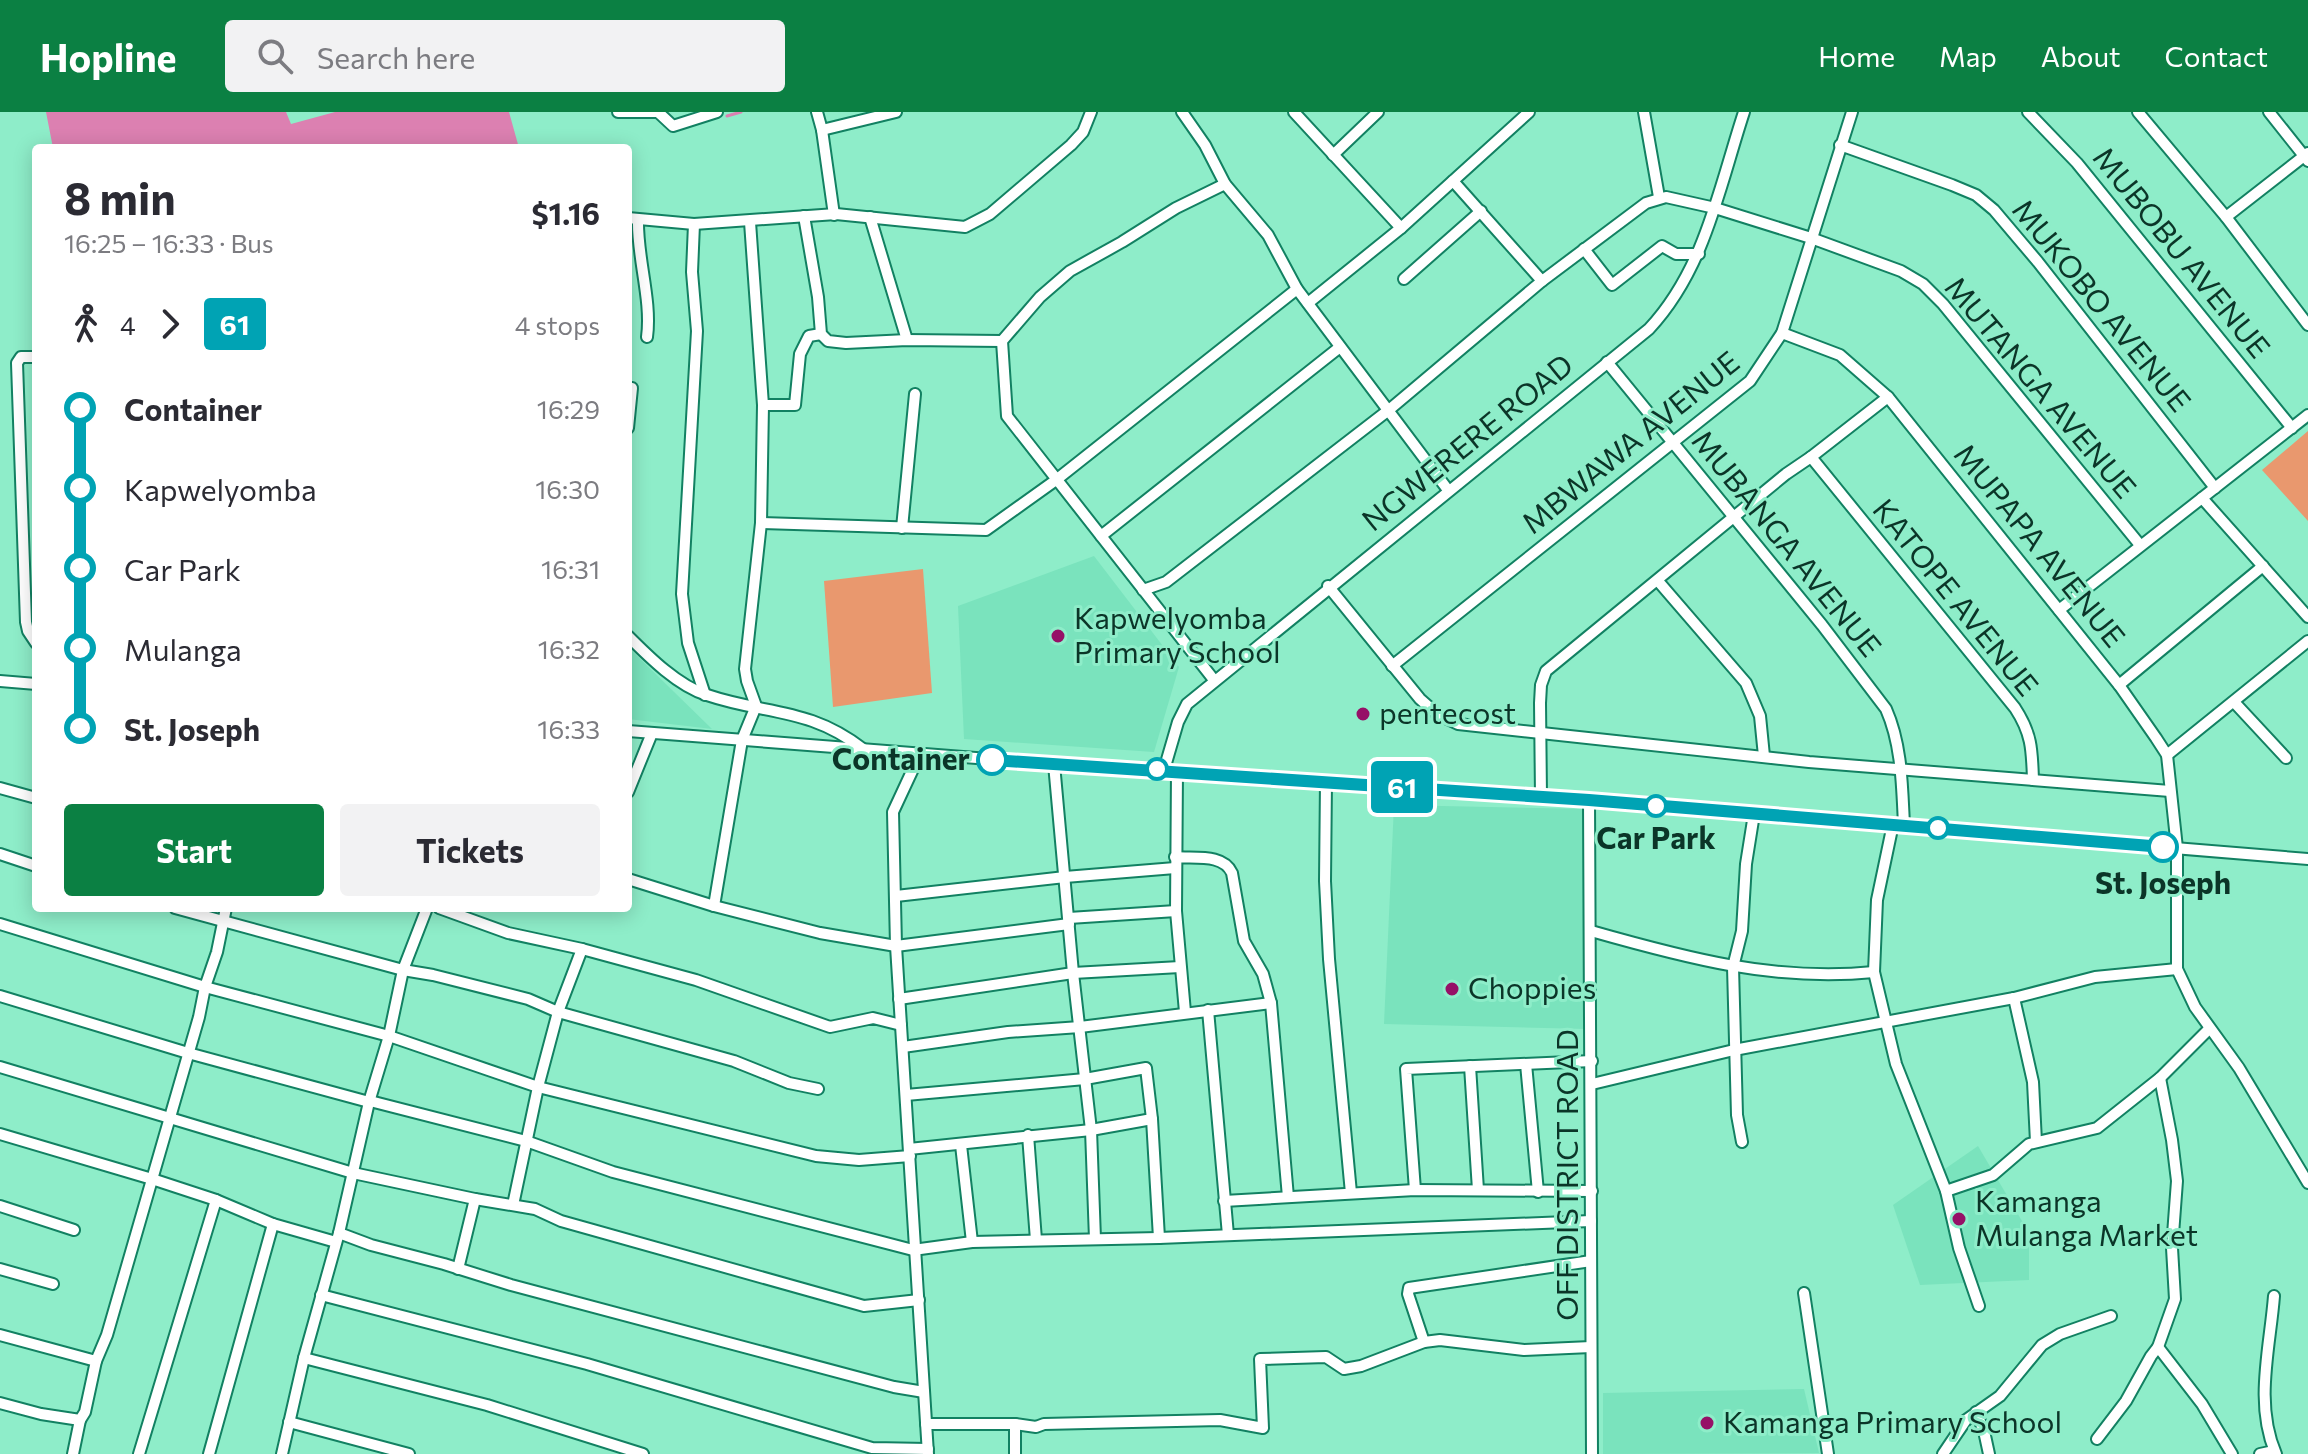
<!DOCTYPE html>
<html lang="en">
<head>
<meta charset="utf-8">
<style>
	body { margin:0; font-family:Commissioner,sans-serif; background:#f2f2f3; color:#2b2b33; height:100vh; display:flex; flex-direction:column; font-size:30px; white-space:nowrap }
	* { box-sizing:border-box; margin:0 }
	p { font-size:26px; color:#7c7c81 }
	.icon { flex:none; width:44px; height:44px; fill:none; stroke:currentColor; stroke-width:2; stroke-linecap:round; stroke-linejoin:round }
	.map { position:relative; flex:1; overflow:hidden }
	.sheet { position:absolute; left:32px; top:32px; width:600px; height:768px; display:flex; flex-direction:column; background:#fff; border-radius:8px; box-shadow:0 4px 20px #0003 }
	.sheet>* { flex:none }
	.badge { padding:0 16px; border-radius:6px; font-size:28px; line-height:52px }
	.map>.badge { position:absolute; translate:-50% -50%; box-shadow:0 0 0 4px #fff }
	.legs { display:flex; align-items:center; gap:12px; height:88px; padding:0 32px; font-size:26px }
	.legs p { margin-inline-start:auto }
	.summary { display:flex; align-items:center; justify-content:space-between; height:136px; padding:0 32px }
	h1 { font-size:44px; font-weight:700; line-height:60px }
	.primary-button { display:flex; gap:16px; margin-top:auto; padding:16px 32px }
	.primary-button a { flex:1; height:92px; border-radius:8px; background:#0b8043; color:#fff; font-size:32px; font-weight:700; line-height:92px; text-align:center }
	.primary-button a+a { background:#f2f2f3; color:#2b2b33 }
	ul { padding:0 32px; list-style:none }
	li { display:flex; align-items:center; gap:28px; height:80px; font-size:30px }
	li i { display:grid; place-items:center; width:12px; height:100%; margin:0 10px; background:currentColor }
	li i::after { content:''; width:20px; height:20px; margin:-10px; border:6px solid; border-radius:50%; background:#fff }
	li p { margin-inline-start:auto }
	li:first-child i { background:linear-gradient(#0000 50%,currentColor 0) }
	li:last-child i { background:linear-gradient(currentColor 50%,#0000 0) }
	header { display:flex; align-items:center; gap:48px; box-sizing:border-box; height:112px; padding:0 40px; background:#0b8043; color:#fff }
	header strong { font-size:38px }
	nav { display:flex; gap:44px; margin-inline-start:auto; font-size:28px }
	.search { width:560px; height:72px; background:#f2f2f3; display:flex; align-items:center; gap:20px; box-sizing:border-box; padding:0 28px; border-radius:8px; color:#7c7c81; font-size:30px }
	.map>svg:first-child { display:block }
	.built { fill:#7ae3bd }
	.green { fill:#e9986e }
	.water { fill:#dc80b1 }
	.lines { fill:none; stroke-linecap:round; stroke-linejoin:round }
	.stream { stroke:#dc80b1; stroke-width:3 }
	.minor-casing { stroke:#128162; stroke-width:14 }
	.minor { stroke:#fff; stroke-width:10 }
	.line-1-casing { stroke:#fff; stroke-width:18 }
	.line-1 { stroke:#00a3b4; stroke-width:12 }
	.poi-dot { fill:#961067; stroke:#8eedc9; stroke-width:3 }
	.stop-1-dot { fill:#fff; stroke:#00a3b4; stroke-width:4 }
	.labels { text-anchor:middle; stroke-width:6; stroke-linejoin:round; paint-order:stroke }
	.street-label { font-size:30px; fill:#0b3528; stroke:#8eedc9 }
	.poi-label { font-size:30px; fill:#0b3528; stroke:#8eedc9; text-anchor:start }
	.stop-label { font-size:30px; font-weight:bold; fill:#0b3528; stroke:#8eedc9 }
</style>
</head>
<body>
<header>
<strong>Hopline</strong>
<div class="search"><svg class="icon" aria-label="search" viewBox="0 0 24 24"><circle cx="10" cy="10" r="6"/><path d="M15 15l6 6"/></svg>Search here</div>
<nav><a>Home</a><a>Map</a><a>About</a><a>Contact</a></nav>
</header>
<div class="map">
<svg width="2308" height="1342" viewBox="0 0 2308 1342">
	<rect width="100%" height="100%" fill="#8eedc9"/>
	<!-- built -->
	<g class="built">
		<polygon points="1094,444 1179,555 1154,640 964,627 958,494"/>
		<polygon points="628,535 712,617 628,607"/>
		<polygon points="1394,693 1587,697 1586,917 1384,912"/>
		<polygon points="1978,1034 2029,1121 2029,1168 1920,1173 1893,1093"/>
		<polygon points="1804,1277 1819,1341 1603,1342 1603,1281"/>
	</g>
	<!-- green -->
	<g class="green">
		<polygon points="2308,319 2308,409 2262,358"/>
		<polygon points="923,457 932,581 833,595 824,469"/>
	</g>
	<!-- water -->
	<polygon class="water" points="46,0 286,0 291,12 335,0 509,0 519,36 53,36"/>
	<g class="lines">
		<!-- stream -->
		<polyline class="stream" points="727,4 741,0"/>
		<defs>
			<g id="minor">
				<polyline points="618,0 658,0 673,14 717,0"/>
				<polyline points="817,0 822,18 834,103"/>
				<polyline points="1182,0 1205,33 1225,72 1268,123 1297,177"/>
				<polyline points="1294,0 1401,116"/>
				<polyline points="1644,0 1659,85"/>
				<polyline points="2028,0 2077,51 2292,316"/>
				<polyline points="2138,0 2226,105 2308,213"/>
				<polyline points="2269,0 2308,49"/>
				<polyline points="822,18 896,0"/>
				<polyline points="1840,33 1952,73 1976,83 1994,98 2038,150 2215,376"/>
				<polyline points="1333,43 1378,0"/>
				<polyline points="1453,69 1542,169"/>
				<polyline points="804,104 818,185 821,222 828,229 846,231 907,228 1002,229"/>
				<polyline points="870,105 907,228"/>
				<polyline points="2226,105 2308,41"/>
				<polyline points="628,106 694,112 836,102 965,115 990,102 1071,33 1083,20 1091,0"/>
				<path d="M638 108C637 146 652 188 647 225"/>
				<polyline points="694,112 692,160 697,219 682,482 688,531 705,583"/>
				<polyline points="1584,137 1612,173 1662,134 1676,142 1699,142"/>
				<polyline points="1404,167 1481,99"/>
				<polyline points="1308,191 1401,116 1529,0"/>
				<polyline points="1782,221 1840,243 1888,285 2119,573 2156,626 2167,643 2177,736 2177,857 2195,895 2239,956 2308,1071"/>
				<polyline points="36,245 21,245 17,251 26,510 28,519 36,531"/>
				<path d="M1607 250 1822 513 1886 597C1902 633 1902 674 1904 713"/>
				<polyline points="763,293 795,293 800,242 809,224 821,222"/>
				<polyline points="628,316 632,276"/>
				<path d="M1811 345 2015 596C2032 622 2032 638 2033 668"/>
				<polyline points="2202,386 2308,505"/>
				<polyline points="761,411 986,418 1056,368 1297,177 1448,378"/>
				<polyline points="902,416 915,282"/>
				<polyline points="1101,424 1340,235"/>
				<polyline points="1658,469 1746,571 1760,604 1764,644"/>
				<polyline points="1328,474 1420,587 1437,602 1458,612 1809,650 2170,679"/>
				<polyline points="1143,478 1166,470 1390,297 1542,169 1646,91 1666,85 1715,96 1811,126 1901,159 1923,172 1943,192 2140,433"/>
				<polyline points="2059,498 2308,303"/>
				<path d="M628 524C649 545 678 574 707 583 766 603 809 595 863 637"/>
				<polyline points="1392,554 1750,269 1782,221 1852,0"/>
				<polyline points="1214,568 1007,304 1002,229 1040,185 1070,159 1122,130 1176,96 1225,72"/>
				<polyline points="0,569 36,572"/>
				<polyline points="2119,573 2263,454"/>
				<polyline points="2234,590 2286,646"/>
				<polyline points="628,619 1054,652 1589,688 2308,747"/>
				<polyline points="920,642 893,700 896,834 928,1342"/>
				<polyline points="2167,643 2308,529"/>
				<polyline points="1054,652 1073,861 1091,1018 1095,1127"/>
				<path d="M1164 658 1178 610 1187 592 1649 217C1705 157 1719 76 1744 0"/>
				<polyline points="1177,659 1176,799 1185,900"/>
				<polyline points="1326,669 1325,769 1329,847 1351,1081"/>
				<polyline points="0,676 36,686"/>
				<polyline points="628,680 652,621"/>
				<polyline points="1541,684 1540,591 1541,573 1546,559 1786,362 1811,345 1888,285"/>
				<polyline points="1589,688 1592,1342"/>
				<polyline points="1893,712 1877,788 1874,860 1896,952 1946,1079 1959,1136 1979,1194"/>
				<polyline points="0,742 36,754"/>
				<path d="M1175 745C1194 747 1223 741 1232 761L1244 829 1263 862 1271 891 1288 1085"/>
				<polyline points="628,767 714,794 820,821 896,834 1069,812"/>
				<polyline points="896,784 1065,765 1175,756"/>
				<polyline points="714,794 742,628 756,594 747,569 745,557 761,411 763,293 750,110"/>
				<polyline points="175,796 403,858 433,863 528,887 558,900 734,949 789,971 818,977"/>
				<polyline points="439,796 508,821 582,837 696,868 830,915 873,906 901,913"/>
				<polyline points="1069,806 1176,799"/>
				<polyline points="0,812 205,875 389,924 538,975 816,1044 859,1048 910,1044"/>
				<path d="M1591 819C1686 846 1775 870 1874 860"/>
				<polyline points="0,884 188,941 369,990"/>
				<polyline points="2014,886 2033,970 2036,1030"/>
				<polyline points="899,887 1073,861 1180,855"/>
				<polyline points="1208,898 1228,1123"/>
				<polyline points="903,935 1008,920 1080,915 1271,891"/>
				<polyline points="1526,952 1538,1080"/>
				<polyline points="1470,954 1478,1078"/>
				<polyline points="0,955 353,1061 475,1087 458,1157"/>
				<polyline points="1592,972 1734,938 2014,886 2095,865 2177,857"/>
				<polyline points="906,983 1085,967 1146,956 1152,1007 1159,1126"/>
				<polyline points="370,989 526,1029 613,1060 913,1138 972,1130 1159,1126 1591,1109"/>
				<polyline points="0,1022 152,1067 216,1088 273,1112 336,1130"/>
				<polyline points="1028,1023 1036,1128"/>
				<polyline points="1742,1030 1737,1003 1733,855 1742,819 1746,752 1754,702"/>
				<polyline points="961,1033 972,1130"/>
				<polyline points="909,1037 1091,1018 1152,1007"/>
				<polyline points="1415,1078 1406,957 1592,949"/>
				<polyline points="1946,1079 1993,1063 2029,1032 2097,1016 2160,966 2209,917"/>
				<polyline points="475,1087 535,1097 561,1109 864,1194 919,1188"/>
				<polyline points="1224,1089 1415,1078 1592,1079"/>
				<polyline points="513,1093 538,975 558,900 582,837"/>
				<polyline points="0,1094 74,1118"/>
				<polyline points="339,1121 371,1133 444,1152 511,1173 894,1275 924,1280"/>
				<polyline points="0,1157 53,1172"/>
				<polyline points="1804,1181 1828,1342"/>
				<polyline points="321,1183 587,1252 872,1336 928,1337"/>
				<path d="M2274 1184C2270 1236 2254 1292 2276 1342"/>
				<polyline points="0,1223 96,1249 107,1223 199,905 205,875 217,840 226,796"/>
				<polyline points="1424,1230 1408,1182 1409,1176 1591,1149"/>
				<polyline points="2158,1235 2202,1292 2232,1342"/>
				<polyline points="304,1246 487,1293 643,1342"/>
				<polyline points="0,1291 41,1302 80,1308 85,1300 96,1249"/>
				<polyline points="1976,1300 1984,1319 1989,1342"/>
				<polyline points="289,1310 409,1342"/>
				<polyline points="926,1312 1015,1312 1036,1315 1044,1312 1220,1308 1263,1316 1260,1247 1326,1245 1344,1257 1361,1254 1424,1230 1440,1228 1524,1238 1591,1235"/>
				<polyline points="1015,1312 1015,1342"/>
				<polyline points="2097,1327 2126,1289 2151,1244 2158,1235 2175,1187 2172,1136 2177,1069 2172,1028 2160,966"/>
				<polyline points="73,1342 80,1308"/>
				<polyline points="139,1342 216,1088"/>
				<polyline points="209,1342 273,1112"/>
				<polyline points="282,1342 304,1246 339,1121 369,990 389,924 403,858 427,796"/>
				<polyline points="1943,1342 1966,1308 2000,1284 2042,1233 2060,1222 2111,1204"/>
				<polyline points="2260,1342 2274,1339"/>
			</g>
		</defs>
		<!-- minor casing -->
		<use href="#minor" class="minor-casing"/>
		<!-- minor -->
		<use href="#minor" class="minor"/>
	</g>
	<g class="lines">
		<defs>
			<polyline id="line-1" points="992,648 1589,688 2163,735"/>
		</defs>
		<!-- line-1 casing -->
		<use href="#line-1" class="line-1-casing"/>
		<!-- line-1 -->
		<use href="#line-1" class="line-1"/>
	</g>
	<!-- markers -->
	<g class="poi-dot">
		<circle cx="1058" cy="524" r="8"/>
		<circle cx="1363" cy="602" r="8"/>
		<circle cx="1452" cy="877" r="8"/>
		<circle cx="1959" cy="1107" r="8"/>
		<circle cx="1707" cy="1311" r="8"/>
	</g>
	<g class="stop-1-dot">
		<circle cx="992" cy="648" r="14"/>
		<circle cx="1157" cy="657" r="10"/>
		<circle cx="1656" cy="694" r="10"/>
		<circle cx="1938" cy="716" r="10"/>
		<circle cx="2163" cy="735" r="14"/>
	</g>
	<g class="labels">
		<!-- street labels -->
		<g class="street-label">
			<text transform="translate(2181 141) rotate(51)" y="10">MUBOBU AVENUE</text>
			<text transform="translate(2101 194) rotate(51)" y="10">MUKOBO AVENUE</text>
			<text transform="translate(2040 276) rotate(50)" y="10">MUTANGA AVENUE</text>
			<text transform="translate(1468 331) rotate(-39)" y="10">NGWERERE ROAD</text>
			<text transform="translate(1631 331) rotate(-39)" y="10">MBWAWA AVENUE</text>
			<text transform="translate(1786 432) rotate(51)" y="10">MUBANGA AVENUE</text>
			<text transform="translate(2039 434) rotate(51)" y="10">MUPAPA AVENUE</text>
			<text transform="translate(1955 486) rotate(51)" y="10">KATOPE AVENUE</text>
			<text transform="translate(1568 1063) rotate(-90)" y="10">OFF DISTRICT ROAD</text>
		</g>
		<!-- poi labels -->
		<g class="poi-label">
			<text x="1074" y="517">Kapwelyomba<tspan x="1074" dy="34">Primary School</tspan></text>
			<text x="1379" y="612">pentecost</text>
			<text x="1468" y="887">Choppies</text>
			<text x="1975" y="1100">Kamanga<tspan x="1975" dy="34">Mulanga Market</tspan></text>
			<text x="1723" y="1321">Kamanga Primary School</text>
		</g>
		<!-- stop labels -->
		<g class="stop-label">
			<text x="970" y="658" text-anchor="end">Container</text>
			<text x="1656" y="737">Car Park</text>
			<text x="2163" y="782">St. Joseph</text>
		</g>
	</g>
</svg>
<b class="badge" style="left:1402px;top:675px;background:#00a3b4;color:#fff">61</b>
<section class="sheet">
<div class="summary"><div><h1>8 min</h1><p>16:25 – 16:33 · Bus</p></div><b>$1.16</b></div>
<div class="legs"><svg class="icon" aria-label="walk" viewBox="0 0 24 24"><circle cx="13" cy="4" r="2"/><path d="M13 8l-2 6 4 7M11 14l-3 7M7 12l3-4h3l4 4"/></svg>4<svg class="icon" aria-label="forward" viewBox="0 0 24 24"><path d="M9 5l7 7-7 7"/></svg><b class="badge" style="background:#00a3b4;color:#fff">61</b><p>4 stops</p></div>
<ul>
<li><i style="color:#00a3b4"></i><b>Container</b><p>16:29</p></li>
<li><i style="color:#00a3b4"></i><span>Kapwelyomba</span><p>16:30</p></li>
<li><i style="color:#00a3b4"></i><span>Car Park</span><p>16:31</p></li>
<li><i style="color:#00a3b4"></i><span>Mulanga</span><p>16:32</p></li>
<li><i style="color:#00a3b4"></i><b>St. Joseph</b><p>16:33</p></li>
</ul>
<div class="primary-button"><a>Start</a><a>Tickets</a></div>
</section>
</div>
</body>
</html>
